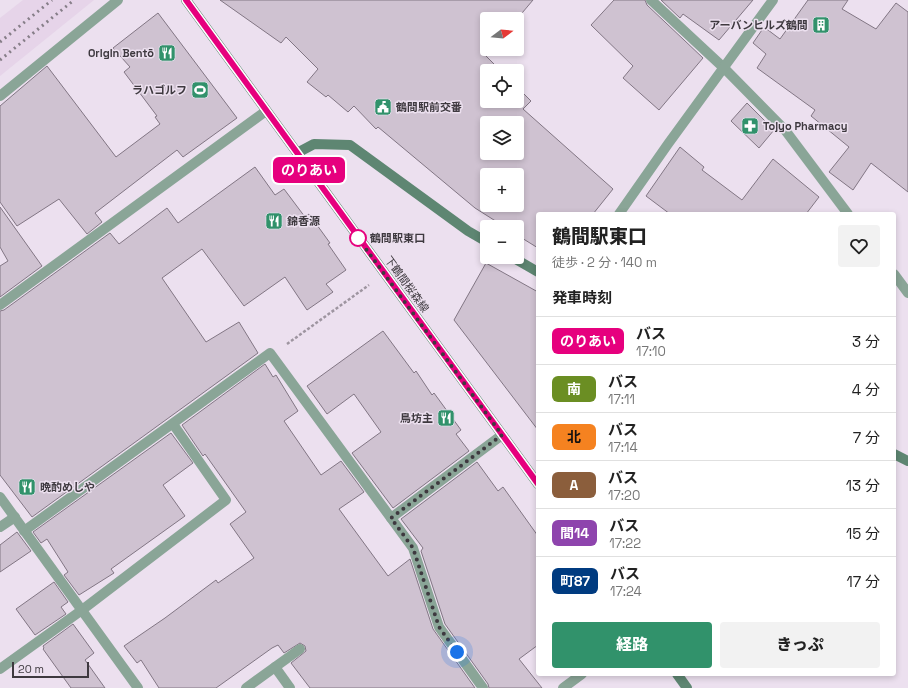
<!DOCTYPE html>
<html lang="ja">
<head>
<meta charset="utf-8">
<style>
	body { margin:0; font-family:"Space Grotesk","Noto Sans JP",sans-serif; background:#f2f2f2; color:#222; height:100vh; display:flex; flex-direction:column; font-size:15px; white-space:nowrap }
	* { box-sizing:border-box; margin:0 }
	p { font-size:13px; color:#767676 }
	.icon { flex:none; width:22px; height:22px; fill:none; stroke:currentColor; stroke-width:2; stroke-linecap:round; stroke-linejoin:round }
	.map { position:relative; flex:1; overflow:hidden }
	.panel { position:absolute; left:536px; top:212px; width:360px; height:464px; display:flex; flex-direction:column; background:#fff; border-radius:4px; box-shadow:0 2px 6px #0003 }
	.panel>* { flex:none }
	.badge { padding:0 8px; border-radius:6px; font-size:14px; line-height:26px }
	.needle { width:26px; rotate:74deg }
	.controls { position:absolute; left:480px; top:12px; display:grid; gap:8px }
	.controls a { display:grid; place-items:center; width:44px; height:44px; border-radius:4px; background:#fff; box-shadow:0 2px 6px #0003; font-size:20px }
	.scale { position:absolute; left:12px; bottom:10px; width:77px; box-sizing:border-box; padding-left:4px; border:2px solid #3e393f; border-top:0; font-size:11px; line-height:14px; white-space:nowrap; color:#3e393f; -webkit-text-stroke:3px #ece0ef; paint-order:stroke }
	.you { position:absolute; width:20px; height:20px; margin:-10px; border:3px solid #fff; border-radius:50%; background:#1a73e8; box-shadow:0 0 0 6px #1a73e833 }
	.map>.badge { position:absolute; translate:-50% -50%; box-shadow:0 0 0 2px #fff }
	h2 { padding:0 16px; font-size:15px; line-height:36px }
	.round { display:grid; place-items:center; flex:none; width:42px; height:42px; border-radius:4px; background:#f2f2f2 }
	.summary { display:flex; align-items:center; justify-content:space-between; height:68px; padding:0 16px }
	h1 { font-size:19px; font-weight:800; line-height:30px }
	.action { display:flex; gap:8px; margin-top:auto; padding:8px 16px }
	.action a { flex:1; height:46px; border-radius:4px; background:#31926b; color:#fff; font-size:16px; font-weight:800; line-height:46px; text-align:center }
	.action a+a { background:#f2f2f2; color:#222 }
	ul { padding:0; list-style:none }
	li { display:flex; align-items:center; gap:12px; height:48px; padding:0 16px; border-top:1px solid #e0e0e0 }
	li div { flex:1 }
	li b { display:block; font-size:15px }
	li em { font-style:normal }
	li .badge { min-width:44px; font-weight:700; text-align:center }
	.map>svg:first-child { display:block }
	.built { fill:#e6d4e9 }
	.building { fill:#cfc2d1; stroke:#827684; fill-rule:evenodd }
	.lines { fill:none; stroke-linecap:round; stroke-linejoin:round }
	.path { stroke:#9e95a0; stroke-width:2.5; stroke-dasharray:3 2; stroke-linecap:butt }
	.lane { stroke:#8aa597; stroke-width:10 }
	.street { stroke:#8aa597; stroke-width:10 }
	.secondary { stroke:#5e8672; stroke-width:10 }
	.rail { stroke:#867e88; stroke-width:3; stroke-dasharray:2 4; stroke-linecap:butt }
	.line-casing { stroke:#fff; stroke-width:9 }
	.line { stroke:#e6007e; stroke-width:6 }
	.walk { stroke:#3e393f; stroke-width:4; stroke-dasharray:0 7.2 }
	.stop-dot { fill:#fff; stroke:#e6007e; stroke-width:2 }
	.labels { text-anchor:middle; stroke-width:3; stroke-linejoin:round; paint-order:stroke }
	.poi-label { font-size:11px; font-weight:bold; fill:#3e393f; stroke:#ece0ef; text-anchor:end }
	.stop-label { font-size:11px; font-weight:bold; fill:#3e393f; stroke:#ece0ef; text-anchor:start }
	.street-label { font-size:11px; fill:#3e393f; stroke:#ece0ef }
</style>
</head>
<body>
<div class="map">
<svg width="908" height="688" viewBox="0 0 908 688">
	<rect width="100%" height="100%" fill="#ece0ef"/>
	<!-- built -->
	<polygon class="built" points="23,0 94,0 0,76 0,18"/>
	<!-- building -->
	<g class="building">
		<path d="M220 0H533L517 19H487V49H491L486 56 501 71H487V101H517V87L531 101 523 109 613 189 593 214H538V248L517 235V227H505L475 208 378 127 376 129 354 106 348 112 328 95 326 97 307 82 318 69 286 37 281 43ZM487 123H517V153H487ZM487 175H517V205H487Z"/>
		<polygon points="614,0 645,0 647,5 703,58 659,110 623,78 633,66 591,25"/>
		<polygon points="661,0 753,0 719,40 683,14 680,18"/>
		<polygon points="808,0 848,0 842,9 876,29 896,3 908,12 908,192 871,163 853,190 829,172 849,147 811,116 815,110 757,68 766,54 753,43 764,27 780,39"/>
		<polygon points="158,13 237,118 183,157 177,150 95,213 102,222 87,234 59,199 17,226 0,202 0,106 47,66 116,157 160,124 155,117 157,116 124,72 130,67 113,48"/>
		<polygon points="747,103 774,130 759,148 731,121"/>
		<polygon points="680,147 704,167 702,170 742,200 773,159 819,197 806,214 670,214 646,196"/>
		<polygon points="255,167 275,195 284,189 305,217 309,214 330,243 328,244 346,270 326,284 333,292 307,310 285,277 244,306 202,249 162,278 206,342 239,322 258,353 32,517 0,475 0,311 4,310 110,233 119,244 167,208 178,223"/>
		<polygon points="0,207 42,266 0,297 0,266 8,261 0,247"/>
		<polygon points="486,263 538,292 538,430 454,320"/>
		<polygon points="383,331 414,373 416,371 432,395 434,393 461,430 456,434 469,451 393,508 352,453 381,432 354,394 327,414 307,386"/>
		<polygon points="265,364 273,377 276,375 298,411 284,421 321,475 341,461 364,492 339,509 388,576 410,559 433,629 475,688 310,688 291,663 306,651 305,646 300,643 284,653 278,645 272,648 216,688 159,688 141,660 137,663 124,646 165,618 216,580 218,583 254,558 230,524 246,512 205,454 203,456 182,425"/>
		<polygon points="171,433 193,463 163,485 185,516 111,569 114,573 79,595 64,575 68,572 47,539 41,543 33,532"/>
		<polygon points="477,462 498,491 503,487 538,536 538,645 519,659 542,688 489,688 488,684 445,624 421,551 423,548 401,519"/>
		<polygon points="17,532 31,551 0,572 0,545"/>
		<polygon points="54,582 68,602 61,607 66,614 35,635 16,609"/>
		<polygon points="73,624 94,653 85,660 105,688 71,688 43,649 44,648 43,646"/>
	</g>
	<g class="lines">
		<!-- path -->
		<polyline class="path" points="287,344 369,285"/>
		<!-- lane -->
		<g class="lane">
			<polyline points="0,305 266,111"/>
			<polyline points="391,518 502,435"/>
			<polyline points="0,527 15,517"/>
			<polyline points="24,531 270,353 413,548 439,627 483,688"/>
			<polyline points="82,610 226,500 173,424"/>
			<polyline points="275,667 290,688"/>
			<polyline points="246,688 300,649"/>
		</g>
		<!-- street -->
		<g class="street">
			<polyline points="651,0 724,68 785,130 848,214"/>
			<polyline points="0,96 118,0"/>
			<polyline points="619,214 668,144 773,0"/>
			<polyline points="894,274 908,293"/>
			<polyline points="0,497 138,688"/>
			<polyline points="0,669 82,610"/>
			<polyline points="563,688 582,674"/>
		</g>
		<!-- secondary -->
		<g class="secondary">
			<polyline points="186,0 538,484"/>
			<polyline points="297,153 314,144 350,145 468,231 487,242"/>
			<polyline points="512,257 538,272"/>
			<polyline points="894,454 908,461"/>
			<polyline points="677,674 687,688"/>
		</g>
		<!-- rail -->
		<g class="rail">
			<polyline points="0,42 52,0"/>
			<polyline points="0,60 74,0"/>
		</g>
	</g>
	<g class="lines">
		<defs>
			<polyline id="line" points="186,0 538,484"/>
		</defs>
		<!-- line casing -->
		<use href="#line" class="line-casing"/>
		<!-- line -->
		<use href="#line" class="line"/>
		<!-- walk -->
		<polyline class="walk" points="358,238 502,435 391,518 413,548 439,627 457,652"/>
	</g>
	<!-- icons -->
	<defs>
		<symbol id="building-square" viewBox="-11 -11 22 22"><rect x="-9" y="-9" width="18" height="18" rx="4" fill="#31926b" stroke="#ece0ef"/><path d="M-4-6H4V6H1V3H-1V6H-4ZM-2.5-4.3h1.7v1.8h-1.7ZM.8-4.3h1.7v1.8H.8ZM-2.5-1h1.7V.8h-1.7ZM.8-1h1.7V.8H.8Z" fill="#fff"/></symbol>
		<symbol id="restaurant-square" viewBox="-11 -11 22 22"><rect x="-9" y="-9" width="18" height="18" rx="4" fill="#31926b" stroke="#ece0ef"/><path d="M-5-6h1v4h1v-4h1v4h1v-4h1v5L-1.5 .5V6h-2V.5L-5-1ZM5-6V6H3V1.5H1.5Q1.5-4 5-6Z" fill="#fff"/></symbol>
		<symbol id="stadium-square" viewBox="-11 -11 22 22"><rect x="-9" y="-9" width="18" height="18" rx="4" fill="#31926b" stroke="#ece0ef"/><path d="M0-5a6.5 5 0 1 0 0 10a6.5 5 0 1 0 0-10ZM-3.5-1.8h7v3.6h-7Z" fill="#fff"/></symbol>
		<symbol id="civic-square" viewBox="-11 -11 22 22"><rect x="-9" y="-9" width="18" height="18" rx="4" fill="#31926b" stroke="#ece0ef"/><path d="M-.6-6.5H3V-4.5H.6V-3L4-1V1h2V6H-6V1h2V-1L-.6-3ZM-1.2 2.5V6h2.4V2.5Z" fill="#fff"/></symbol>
		<symbol id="pharmacy-square" viewBox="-11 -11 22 22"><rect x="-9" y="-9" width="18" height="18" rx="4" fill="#31926b" stroke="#ece0ef"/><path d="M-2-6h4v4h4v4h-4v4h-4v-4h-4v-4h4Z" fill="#fff"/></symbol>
	</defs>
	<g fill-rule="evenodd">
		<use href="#building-square" x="811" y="15" width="20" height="20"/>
		<use href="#restaurant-square" x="157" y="43" width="20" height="20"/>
		<use href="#stadium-square" x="190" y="80" width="20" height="20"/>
		<use href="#civic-square" x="373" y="97" width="20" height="20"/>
		<use href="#pharmacy-square" x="740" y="116" width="20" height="20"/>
		<use href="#restaurant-square" x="264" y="211" width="20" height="20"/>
		<use href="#restaurant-square" x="436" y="408" width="20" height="20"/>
		<use href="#restaurant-square" x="17" y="477" width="20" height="20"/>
	</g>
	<!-- markers -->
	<circle class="stop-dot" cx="358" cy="238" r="8"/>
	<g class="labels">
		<!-- poi labels -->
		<g class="poi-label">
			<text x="808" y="29">アーバンヒルズ鶴間</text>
			<text x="154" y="57">Origin Bentō</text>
			<text x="187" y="94">ラハゴルフ</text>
			<text x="396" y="111" text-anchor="start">鶴間駅前交番</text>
			<text x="763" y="130" text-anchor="start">Tojyo Pharmacy</text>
			<text x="287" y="225" text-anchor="start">錦香源</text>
			<text x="433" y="422">鳥坊主</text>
			<text x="40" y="491" text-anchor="start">晩酌めしや</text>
		</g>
		<!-- stop labels -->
		<g class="stop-label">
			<text x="370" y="242">鶴間駅東口</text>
		</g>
		<!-- street labels -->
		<g class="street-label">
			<text transform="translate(407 284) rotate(54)" y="4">下鶴間桜森線</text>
		</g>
	</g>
</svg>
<div class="controls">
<a><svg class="needle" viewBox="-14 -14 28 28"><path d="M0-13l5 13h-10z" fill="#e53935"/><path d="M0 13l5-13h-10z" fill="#767676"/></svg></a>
<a><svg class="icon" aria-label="locate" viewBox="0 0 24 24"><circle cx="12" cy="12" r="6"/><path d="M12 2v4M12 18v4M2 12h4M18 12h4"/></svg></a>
<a><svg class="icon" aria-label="layers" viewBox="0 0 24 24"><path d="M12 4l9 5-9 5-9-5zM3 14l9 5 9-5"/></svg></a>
<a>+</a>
<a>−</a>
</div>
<div class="scale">20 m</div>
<div class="you" style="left:457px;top:652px"></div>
<b class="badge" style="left:309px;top:170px;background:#e6007e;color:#fff">のりあい</b>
<section class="panel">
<div class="summary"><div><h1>鶴間駅東口</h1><p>徒歩 · 2 分 · 140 m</p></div><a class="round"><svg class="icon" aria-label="heart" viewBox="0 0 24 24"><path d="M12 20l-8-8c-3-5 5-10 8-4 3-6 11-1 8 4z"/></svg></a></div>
<h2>発車時刻</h2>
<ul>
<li><span class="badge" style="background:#e6007e;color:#fff">のりあい</span><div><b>バス</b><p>17:10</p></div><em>3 分</em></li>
<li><span class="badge" style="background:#6b8e23;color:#fff">南</span><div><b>バス</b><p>17:11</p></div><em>4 分</em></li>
<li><span class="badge" style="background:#f58220;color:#111">北</span><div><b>バス</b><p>17:14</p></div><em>7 分</em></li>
<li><span class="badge" style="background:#8b5e3c;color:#fff">A</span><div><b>バス</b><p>17:20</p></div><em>13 分</em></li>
<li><span class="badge" style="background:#8e44ad;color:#fff">間14</span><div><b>バス</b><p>17:22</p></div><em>15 分</em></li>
<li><span class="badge" style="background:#003b80;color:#fff">町87</span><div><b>バス</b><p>17:24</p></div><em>17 分</em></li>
</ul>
<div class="action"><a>経路</a><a>きっぷ</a></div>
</section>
</div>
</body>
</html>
